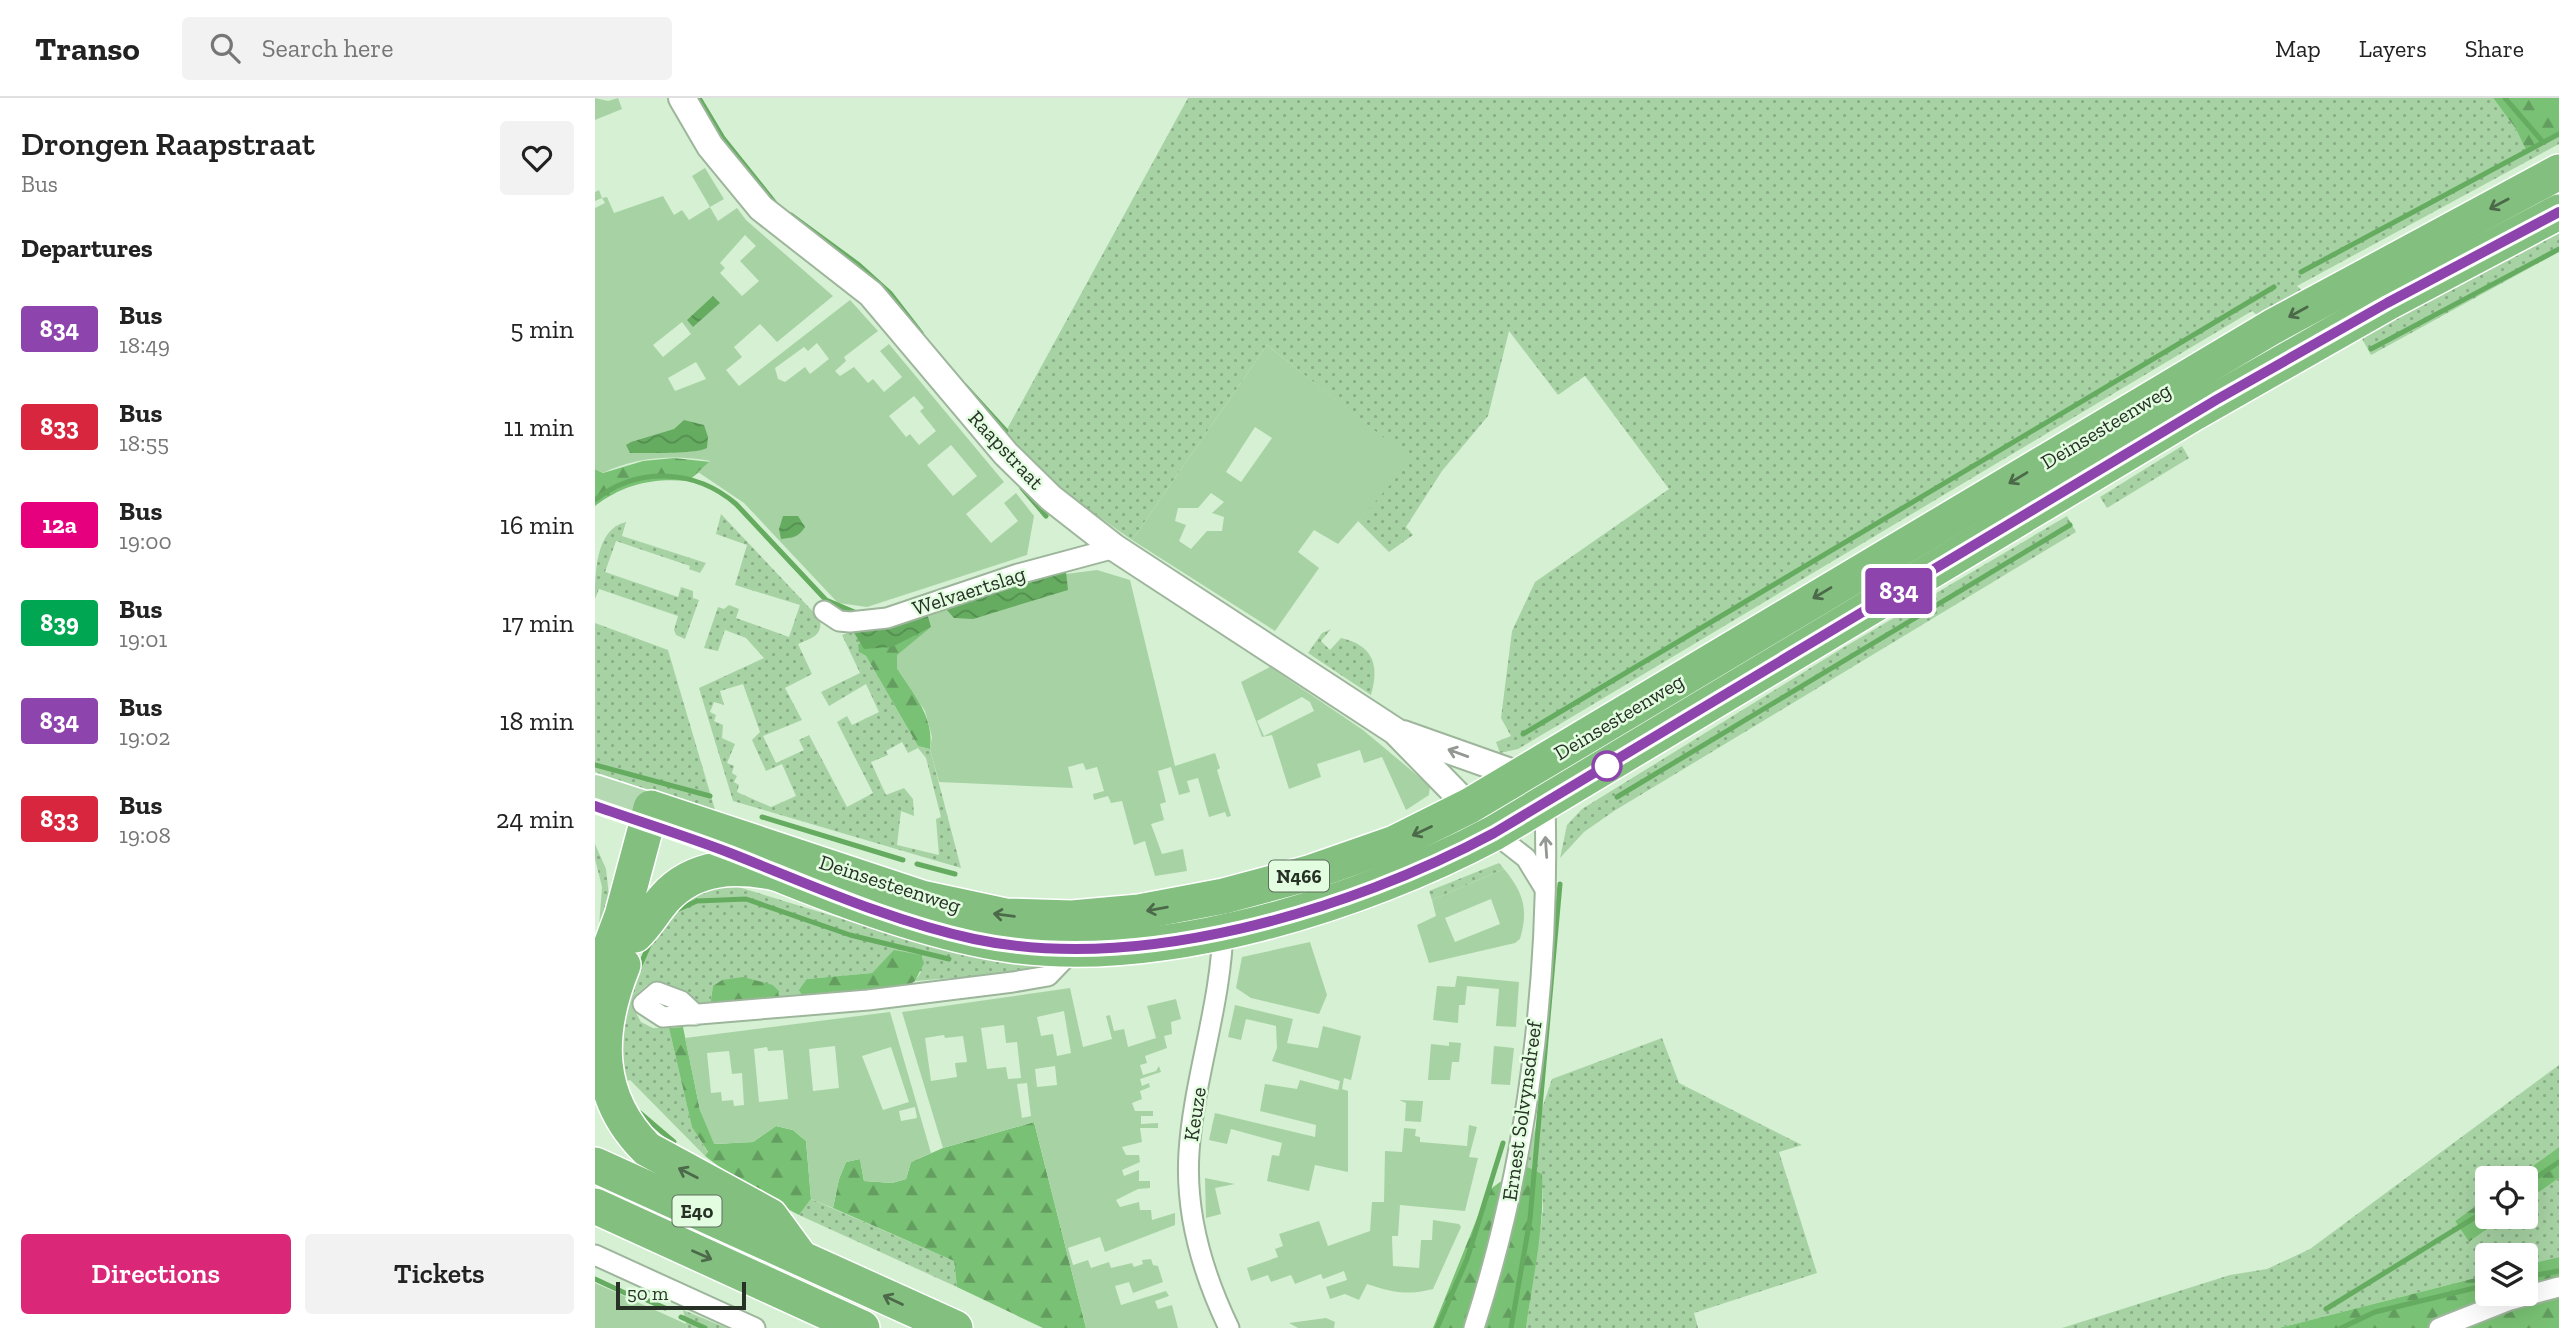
<!DOCTYPE html>
<html lang="en">
<head>
<meta charset="utf-8">
<style>
	body { margin:0; font-family:"Zilla Slab",serif; background:#f2f2f2; color:#222; height:100vh; display:flex; flex-direction:column; font-size:26px; white-space:nowrap }
	* { box-sizing:border-box; margin:0 }
	p { font-size:23px; color:#767676 }
	.icon { flex:none; width:38px; height:38px; fill:none; stroke:currentColor; stroke-width:2; stroke-linecap:round; stroke-linejoin:round }
	.map { position:relative; flex:1; overflow:hidden }
	.drawer { display:flex; flex-direction:column; background:#fff; width:595px }
	.drawer>* { flex:none }
	.badge { padding:0 14px; border-radius:5px; font-size:24px; line-height:46px }
	.buttons { position:absolute; left:1880px; top:1068px; display:grid; gap:14px }
	.buttons a { display:grid; place-items:center; width:63px; height:63px; border-radius:7px; background:#fff; box-shadow:0 7px 28px #0002; font-size:35px }
	.scale { position:absolute; left:21px; bottom:18px; width:130px; box-sizing:border-box; padding-left:7px; border:4px solid #273126; border-top:0; font-size:19px; line-height:24px; white-space:nowrap; color:#273126; -webkit-text-stroke:5px #e3fde0; paint-order:stroke }
	.map>.badge { position:absolute; translate:-50% -50%; box-shadow:0 0 0 4px #fff }
	h2 { padding:0 21px; font-size:26px; line-height:63px }
	.round { display:grid; place-items:center; flex:none; width:74px; height:74px; border-radius:7px; background:#f2f2f2 }
	.summary { display:flex; align-items:center; justify-content:space-between; height:119px; padding:0 21px }
	h1 { font-size:33px; font-weight:600; line-height:52px }
	.cta { display:flex; gap:14px; margin-top:auto; padding:14px 21px }
	.cta a { flex:1; height:80px; border-radius:7px; background:#db2777; color:#fff; font-size:28px; font-weight:600; line-height:80px; text-align:center }
	.cta a+a { background:#f2f2f2; color:#222 }
	ul { padding:0; list-style:none }
	li { display:flex; align-items:center; gap:21px; height:98px; padding:0 21px }
	li div { flex:1 }
	li b { display:block; font-size:26px }
	li em { font-style:normal }
	li .badge { min-width:77px; font-weight:700; text-align:center }
	header { display:flex; align-items:center; gap:42px; box-sizing:border-box; height:98px; padding:0 35px; background:#fff; border-bottom:2px solid #e0e0e0 }
	header strong { font-size:33px }
	nav { display:flex; gap:38px; margin-inline-start:auto; font-size:24px }
	.search { width:490px; height:63px; background:#f2f2f2; display:flex; align-items:center; gap:18px; box-sizing:border-box; padding:0 24px; border-radius:7px; color:#767676; font-size:26px }
	main { display:flex; flex:1; min-height:0 }
	.map>svg:first-child { display:block }
	.grass { fill:url(#grass-dots); fill-rule:evenodd }
	.forest { fill:url(#forest-firs) }
	.garden { fill:#a7d3a4; fill-rule:evenodd }
	.water { fill:url(#water-waves) }
	.lines { fill:none; stroke-linecap:round; stroke-linejoin:round }
	.stream { stroke:#65ac60; stroke-width:5 }
	.street-casing { stroke:#9db69b; stroke-width:23 }
	.secondary-casing { stroke:#9db69b; stroke-width:30 }
	.primary-casing { stroke:#fff; stroke-width:33 }
	.highway-casing { stroke:#fff; stroke-width:38 }
	.street { stroke:#fff; stroke-width:19 }
	.secondary { stroke:#fff; stroke-width:26 }
	.primary { stroke:#b5d9b2; stroke-width:30 }
	.highway { stroke:#83c07f; stroke-width:35 }
	.oneway { stroke:#4c6a4a }
	.oneway2 { stroke:#939892 }
	.line-casing { stroke:#fff; stroke-width:16 }
	.line { stroke:#8e44ad; stroke-width:10 }
	.stop-dot { fill:#fff; stroke:#8e44ad; stroke-width:3.5 }
	.labels { text-anchor:middle; stroke-width:5; stroke-linejoin:round; paint-order:stroke }
	.shield { fill:#e3fde0; stroke:#5f6e5e; stroke-width:2 }
	.shield-label { font-size:19px; font-weight:bold; fill:#273126 }
	.street-label { font-size:21px; fill:#273126; stroke:#e3fde0 }
</style>
</head>
<body>
<header>
<strong>Transo</strong>
<div class="search"><svg class="icon" aria-label="search" viewBox="0 0 24 24"><circle cx="10" cy="10" r="6"/><path d="M15 15l6 6"/></svg>Search here</div>
<nav><a>Map</a><a>Layers</a><a>Share</a></nav>
</header>
<main>
<section class="drawer">
<div class="summary"><div><h1>Drongen Raapstraat</h1><p>Bus</p></div><a class="round"><svg class="icon" aria-label="heart" viewBox="0 0 24 24"><path d="M12 20l-8-8c-3-5 5-10 8-4 3-6 11-1 8 4z"/></svg></a></div>
<h2>Departures</h2>
<ul>
<li><span class="badge" style="background:#8e44ad;color:#fff">834</span><div><b>Bus</b><p>18:49</p></div><em>5 min</em></li>
<li><span class="badge" style="background:#d7263d;color:#fff">833</span><div><b>Bus</b><p>18:55</p></div><em>11 min</em></li>
<li><span class="badge" style="background:#e6007e;color:#fff">12a</span><div><b>Bus</b><p>19:00</p></div><em>16 min</em></li>
<li><span class="badge" style="background:#00a651;color:#fff">839</span><div><b>Bus</b><p>19:01</p></div><em>17 min</em></li>
<li><span class="badge" style="background:#8e44ad;color:#fff">834</span><div><b>Bus</b><p>19:02</p></div><em>18 min</em></li>
<li><span class="badge" style="background:#d7263d;color:#fff">833</span><div><b>Bus</b><p>19:08</p></div><em>24 min</em></li>
</ul>
<div class="cta"><a>Directions</a><a>Tickets</a></div>
</section>
<div class="map">
<svg width="1964" height="1230" viewBox="0 0 1964 1230">
	<defs>
		<pattern id="grass-dots" width="8" height="8" patternUnits="userSpaceOnUse" patternTransform="scale(1.75)"><rect width="8" height="8" fill="#a7d3a4"/><path d="M2 2h.1M6 6h.1" fill="none" stroke="#88ac85" stroke-width="1.8" stroke-linecap="round"/></pattern>
		<pattern id="forest-firs" width="22" height="20" patternUnits="userSpaceOnUse" patternTransform="scale(1.75)"><rect width="22" height="20" fill="#79c174"/><path d="M5 1l3.5 6h-7zM16 11l3.5 6h-7z" fill="#639d5f"/></pattern>
		<pattern id="water-waves" width="16" height="10" patternUnits="userSpaceOnUse" patternTransform="scale(1.75)"><rect width="16" height="10" fill="#65ac60"/><path d="M0 5q4-4 8 0t8 0" fill="none" stroke="#538d4f"/></pattern>
	</defs>
	<rect width="100%" height="100%" fill="#d6f0d3"/>
	<!-- grass -->
	<g class="grass">
		<polygon points="593,0 1898,0 1921,31 1932,53 1964,35 1964,46 1702,188 1708,193 1664,219 1657,213 923,651 905,655 901,644 916,638 906,620 917,533 940,484 1074,391 990,278 963,297 914,233 893,318 847,373 811,429 818,437 794,454 763,423 816,362 672,247 537,442 450,381 411,333"/>
		<polygon points="1964,131 1964,154 1776,257 1766,239"/>
		<polygon points="1587,348 1594,360 1512,410 1505,399"/>
		<path d="M126 416 225 521C228 538 216 540 203 546L217 576 190 590 207 622 168 638 181 665 209 652 204 642 214 637 252 709 278 695 242 624 252 618 257 627 284 614 271 586 234 608 226 594 265 575 247 537 258 533 268 542 264 554 271 558 323 648 335 651 366 770 138 703 104 590 169 560 151 540 130 532 123 553 109 550 123 509 129 511 134 507 144 511 141 520 194 539 205 507 140 487 152 447 121 436ZM148 586 165 634 157 642 171 673 187 666 201 698 176 709 142 694 144 687 139 684 142 678 137 675 139 668 132 665 140 646 127 640 128 627 119 623 121 617 115 614 119 604 129 607 125 593ZM307 644 313 655 323 650 331 660 346 719 341 721 344 757 302 747 306 713 319 718 318 701 309 690 291 697 276 664 293 657 291 653Z"/>
		<polygon points="1472,418 1481,434 1019,713 989,734 965,760 972,727 987,711 1246,551"/>
		<path d="M31 424 27 438 111 465 105 475 94 471 95 468 21 443 10 474 83 499 86 489 98 493V500L104 502 90 541 81 537 79 532 83 518 4 491 0 501C0 477 0 431 31 424Z"/>
		<polygon points="0,525 73,552 121,715 0,674"/>
		<path d="M736 531 726 543 735 552 746 540C778 547 785 567 776 597L713 555 727 535Z"/>
		<polygon points="0,746 11,771 16,816 3,841 7,789 0,761"/>
		<polygon points="904,765 909,771 837,802 834,793"/>
		<polygon points="137,787 355,854 446,869 443,873 320,883 326,874 299,853 277,875 212,881 210,902 185,904 184,893 178,887 127,882 118,888 115,908 108,908 66,887 52,887 43,895 41,915 46,924 58,930 74,930 97,1028 113,1055 110,1058 35,982 23,985 20,967 34,886 68,816 107,789"/>
		<polygon points="1067,940 1084,985 1207,1047 1184,1054 1222,1175 1099,1215 1103,1230 931,1230 948,1112 948,1091 928,1067 957,981"/>
		<polygon points="1964,967 1964,1049 1921,1080 1892,1080 1892,1100 1860,1123 1874,1144 1910,1118 1930,1118 1930,1104 1964,1080 1964,1159 1930,1167 1930,1157 1892,1157 1892,1177 1684,1230 1467,1230 1635,1177 1672,1171 1715,1151"/>
		<polygon points="216,1101 359,1163 362,1189 204,1117"/>
		<polygon points="88,1212 132,1230 92,1230"/>
	</g>
	<!-- forest -->
	<g class="forest">
		<polygon points="1898,0 1964,0 1964,35 1932,54 1921,31"/>
		<path d="M79 360 116 364 93 383C57 380 29 386 0 408V371L8 375 48 363Z"/>
		<path d="M332 515 336 529 302 570C318 595 340 620 335 651L323 648 271 558 264 554 263 547 268 542 258 533H273Z"/>
		<polygon points="299,852 326,857 329,865 320,883 307,892 210,902 204,892 212,881 277,875"/>
		<polygon points="148,879 178,887 184,893 185,904 115,908 118,888 127,882"/>
		<polygon points="88,929 105,1012 120,1046 158,1044 181,1028 198,1032 211,1043 216,1101 204,1117 151,1089 110,1058 113,1054 97,1029 74,930"/>
		<polygon points="439,1024 491,1230 448,1230 362,1189 359,1163 238,1110 244,1081 251,1064 265,1061 269,1083 297,1085 311,1081 316,1064 348,1050"/>
		<polygon points="1964,1049 1964,1080 1930,1104 1930,1080 1921,1080"/>
		<path d="M928 1067 947 1076C950 1128 938 1179 931 1230H838L893 1093 905 1084 925 1087Z"/>
		<polygon points="1892,1100 1892,1118 1910,1118 1874,1144 1860,1123"/>
		<polygon points="1964,1159 1964,1230 1684,1230 1892,1177 1892,1195 1930,1195 1930,1167"/>
	</g>
	<!-- garden -->
	<g class="garden">
		<polygon points="0,0 13,3 23,0 27,11 0,22"/>
		<path d="M110 70 129 101 115 109 123 123 142 110 151 122 238 198 182 244 165 226 139 249 147 259 131 272 144 288 255 202 283 233 249 259 251 263 240 273 245 278 259 269 273 285 278 281 289 294 307 279 285 253 294 246 409 384 371 416 396 445 423 423 409 405 421 395 439 418 432 457 272 509 243 505 149 405 103 374 115 363C81 356 39 359 8 375L0 371V110L10 105 7 100 0 103V94L4 92 7 100 12 99 19 115 68 98 79 117 87 112 94 122 115 109 97 78ZM150 137 161 148 145 163 164 183 147 198 125 175 130 170 125 165ZM87 224 96 236 68 259 58 247ZM222 245 234 261 215 276 210 269 190 284 183 281 180 270 209 249 213 253ZM101 264 111 281 80 293 73 280ZM319 298 329 310 325 313 341 333 324 347 315 336 311 339 294 318ZM356 347 382 378 358 398 332 367Z"/>
		<path d="M672 247 817 362 743 446 719 432 703 454 724 470 680 533 537 442ZM660 329 677 340 646 384 631 374ZM616 395 629 404 617 415 629 419 627 433H612L596 451 584 443 591 427 580 423 583 410H603Z"/>
		<polygon points="502,472 535,482 580,668 620,655 625,670 622,672 636,718 632,719 630,714 614,719 603,680 592,683 595,694 584,697 576,669 563,673 571,704 565,706 569,722 556,726 567,756 588,751 592,773 560,778 550,743 539,747 527,703 516,705 513,698 499,702 498,696 509,693 502,669 491,672 488,665 473,669 478,690 344,684 335,651 337,639 330,613 302,570 302,557 336,529 332,515 448,479"/>
		<path d="M675 569 768 632 835 688 834 697 811 712 787 659 769 665 765 652 722 666 726 679 694 691 677 637 667 639 646 584ZM707 599 715 604 719 613 669 638 662 623Z"/>
		<path d="M909 771C928 794 934 811 925 841L920 845 834 865 822 827 841 818 837 802ZM896 801 905 826 860 844 850 820Z"/>
		<polygon points="715,844 732,897 724,916 656,900 641,890 647,859"/>
		<polygon points="862,878 924,884 921,929 901,928 904,891 872,888 870,907 864,907 863,925 838,922 842,888 860,889"/>
		<path d="M475 890 488 949 517 941 511 918 515 917 519 933 529 931 533 949 561 940 552 908 581 901 586 921 576 924 577 936 569 938 572 950 550 958 552 965 545 967 548 977 561 973 564 968 566 974 545 981 547 988 554 985 555 989 545 993 547 1001 537 1005 540 1013H558V1018H546V1026L563 1025V1030H545L547 1044 527 1049 531 1057H544L545 1064 527 1072 529 1078 544 1072V1083H555V1090L543 1091 521 1102 525 1109 544 1104 545 1112H556L557 1122 580 1115V1127L510 1154 505 1139 473 1150 478 1167 493 1162 496 1170 514 1164 516 1170 537 1165 539 1169 548 1166 547 1162 556 1161 558 1167 563 1168 568 1184 538 1195 534 1184 520 1188 526 1207 571 1193 574 1198 560 1203 563 1211 577 1207 583 1230H491L439 1024 348 1050 307 914ZM469 913 476 955 462 958 458 936 446 938 442 919ZM409 927 411 945 422 944 426 980 413 981 411 969 392 971 386 930ZM349 937 350 940 368 938 372 964 360 965 362 979 336 983 330 940ZM460 968 462 987 442 989 440 971ZM432 985 436 1018 427 1020 422 986Z"/>
		<polygon points="640,907 698,921 692,945 723,950 728,928 766,938 756,982 749,980 747,991 753,993 753,1074 720,1067 714,1093 672,1083 677,1057 684,1058 687,1045 636,1031 632,1046 614,1042 620,1015 720,1039 721,1027 665,1013 670,986 702,991 705,982 743,992 745,983 677,963 682,950 681,928 651,921 646,942 633,939"/>
		<path d="M295 914 336 1055 316 1064 311 1081 297 1085 269 1083 265 1061 251 1064 244 1081 238 1110 216 1101 211 1043 198 1032 181 1028 158 1044 119 1046 105 1012 90 940ZM240 948 244 990 218 993 214 951ZM172 949 173 953 188 952 193 1001 164 1004 159 951ZM296 949 314 1004 288 1012 267 958ZM134 953 137 976 147 975 149 1007 139 1008 138 1002 127 1003 126 994 116 995 112 955ZM320 1009 322 1020 306 1023 304 1013Z"/>
		<polygon points="854,944 866,945 864,964 857,964 855,982 833,982 836,946 854,948"/>
		<polygon points="899,948 919,950 915,987 896,986"/>
		<polygon points="804,1002 828,1003 826,1024 810,1023 811,1005"/>
		<path d="M874 1027 882 1029 874 1059 883 1060 870 1113 805 1107 803 1138H797L798 1168 824 1170 826 1142H837L838 1122 864 1126 866 1129 838 1191C812 1198 796 1194 772 1186L764 1202 750 1196 735 1201 731 1189 752 1182 749 1173 728 1181 726 1176 700 1186 696 1177 676 1184 673 1177 656 1183 652 1170 683 1159 680 1151 688 1148 684 1136 724 1123 733 1148 775 1133 777 1104H789L790 1053 807 1054 809 1030 821 1031 820 1038 825 1039V1044L872 1048Z"/>
		<polygon points="610,1080 640,1086 620,1090 626,1116 611,1120"/>
		<polygon points="0,1185 91,1226 92,1230 0,1230"/>
		<polygon points="731,1220 740,1224 739,1230 703,1230 694,1225"/>
	</g>
	<!-- water -->
	<g class="water">
		<polygon points="118,198 125,205 98,229 92,222"/>
		<path d="M89 322 109 327 113 339 112 350C102 356 51 355 35 355L31 347 36 344 79 331Z"/>
		<path d="M188 418H203L210 429C204 439 197 440 186 441L184 431Z"/>
		<polygon points="471,474 473,492 378,521 359,520 350,510"/>
		<polygon points="332,515 336,529 297,549 269,551 258,533 273,533"/>
	</g>
	<g class="lines">
		<!-- stream -->
		<g class="stream">
			<polyline points="104,0 128,40 180,105"/>
			<polyline points="1910,0 1948,44"/>
			<polyline points="196,117 264,167 295,195 326,235"/>
			<polyline points="1706,174 1964,36"/>
			<polyline points="1776,251 1964,151"/>
			<polyline points="370,288 411,333"/>
			<polyline points="427,390 451,418"/>
			<path d="M0 402C43 368 100 371 141 406L231 502 264 516"/>
			<polyline points="928,636 1679,189"/>
			<polyline points="0,667 115,698"/>
			<polyline points="1022,699 1475,427"/>
			<polyline points="167,719 308,762"/>
			<polyline points="322,766 360,776"/>
			<polyline points="84,811 102,803 151,801 255,837 354,861"/>
			<polyline points="42,874 55,845"/>
			<polyline points="45,1015 79,1044"/>
			<polyline points="1930,1087 1964,1064"/>
			<polyline points="1930,1179 1964,1173"/>
			<polyline points="0,1181 30,1195"/>
			<polyline points="45,1199 70,1210"/>
			<polyline points="1731,1211 1892,1112"/>
			<polyline points="86,1219 110,1230"/>
			<polyline points="842,1230 872,1161 908,1045"/>
			<polyline points="916,1230 935,1121 965,786"/>
			<polyline points="1746,1230 1780,1214 1892,1187"/>
		</g>
		<defs>
			<g id="street">
				<polyline points="229,513 244,523 255,524 292,520 423,476 520,450"/>
				<polyline points="899,735 931,760 950,791"/>
				<path d="M628 827C627 905 599 978 594 1054 590 1115 608 1176 634 1230"/>
				<polyline points="101,917 86,903 62,894 48,906 68,919 273,902 418,884 453,878 479,851"/>
				<polyline points="0,1157 160,1230"/>
				<path d="M879 1230C933 1063 955 881 950 706"/>
				<polyline points="1844,1230 1915,1202 1964,1189"/>
			</g>
			<g id="secondary">
				<polyline points="87,0 115,48 166,110 276,196 411,356 456,400 520,450 800,633 886,721"/>
				<polyline points="808,636 927,678 934,686"/>
			</g>
			<polyline id="primary" points="0,692 56,710"/>
			<g id="highway">
				<path d="M160 766C238 799 333 835 416 847 568 868 766 806 899 735L1599 315 1792 205 1964 114"/>
				<path d="M40 837C52 826 59 812 70 800 100 767 141 767 181 775"/>
				<path d="M28 867C0 936 0 999 52 1051L175 1118 205 1159"/>
				<polyline points="0,890 27,818 56,710 327,800 411,818 477,820 544,814 629,798 714,775 800,745 874,708 1677,229 1964,74"/>
				<polyline points="0,1067 360,1230"/>
				<polyline points="0,1108 267,1230"/>
			</g>
		</defs>
		<!-- street casing -->
		<use href="#street" class="street-casing"/>
		<!-- secondary casing -->
		<use href="#secondary" class="secondary-casing"/>
		<!-- primary casing -->
		<use href="#primary" class="primary-casing"/>
		<!-- highway casing -->
		<use href="#highway" class="highway-casing"/>
		<!-- street -->
		<use href="#street" class="street"/>
		<!-- secondary -->
		<use href="#secondary" class="secondary"/>
		<!-- primary -->
		<use href="#primary" class="primary"/>
		<!-- highway -->
		<use href="#highway" class="highway"/>
	</g>
	<!-- one-way arrows -->
	<defs><path id="oneway-shaft" d="M-6 0H5M1.5-3L5.5 0L1.5 3" fill="none" stroke-width="1.6" stroke-linecap="round" stroke-linejoin="round" transform="scale(1.75)"/></defs>
	<g class="oneway">
		<use href="#oneway-shaft" transform="translate(1904 106) rotate(152)"/>
		<use href="#oneway-shaft" transform="translate(1703 214) rotate(151)"/>
		<use href="#oneway-shaft" transform="translate(1423 380) rotate(149)"/>
		<use href="#oneway-shaft" transform="translate(1227 495) rotate(149)"/>
		<use href="#oneway-shaft" transform="translate(827 733) rotate(155)"/>
		<use href="#oneway-shaft" transform="translate(562 811) rotate(170)"/>
		<use href="#oneway-shaft" transform="translate(409 817) rotate(-173)"/>
		<use href="#oneway-shaft" transform="translate(93 1075) rotate(-153)"/>
		<use href="#oneway-shaft" transform="translate(107 1157) rotate(24)"/>
		<use href="#oneway-shaft" transform="translate(298 1202) rotate(-155)"/>
	</g>
	<g class="oneway2">
		<use href="#oneway-shaft" transform="translate(863 655) rotate(-160)"/>
		<use href="#oneway-shaft" transform="translate(951 749) rotate(-94)"/>
	</g>
	<g class="lines">
		<defs>
			<path id="line" d="M0 708C45 724 91 738 135 755 214 786 295 823 379 841 544 876 754 813 899 735L1621 302 1792 205 1964 114"/>
		</defs>
		<!-- line casing -->
		<use href="#line" class="line-casing"/>
		<!-- line -->
		<use href="#line" class="line"/>
	</g>
	<!-- markers -->
	<circle class="stop-dot" cx="1012" cy="668" r="14"/>
	<g class="labels">
		<!-- shield labels -->
		<g class="shield">
			<rect x="674" y="762.5" width="60" height="31" rx="5"/>
			<rect x="77.5" y="1097.5" width="49" height="31" rx="5"/>
		</g>
		<g class="shield-label">
			<text x="704" y="785">N466</text>
			<text x="102" y="1120">E40</text>
		</g>
		<!-- street labels -->
		<g class="street-label">
			<text transform="translate(1511 328) rotate(-31)" y="7">Deinsesteenweg</text>
			<text transform="translate(411 352) rotate(47)" y="7">Raapstraat</text>
			<text transform="translate(374 493) rotate(-18)" y="7">Welvaertslag</text>
			<text transform="translate(1024 619) rotate(-31)" y="7">Deinsesteenweg</text>
			<text transform="translate(295 786) rotate(18)" y="7">Deinsesteenweg</text>
			<text transform="translate(927 1013) rotate(-82)" y="7">Ernest Solvynsdreef</text>
			<text transform="translate(600 1016) rotate(-81)" y="7">Keuze</text>
		</g>
	</g>
</svg>
<div class="buttons">
<a><svg class="icon" aria-label="locate" viewBox="0 0 24 24"><circle cx="12" cy="12" r="6"/><path d="M12 2v4M12 18v4M2 12h4M18 12h4"/></svg></a>
<a><svg class="icon" aria-label="layers" viewBox="0 0 24 24"><path d="M12 4l9 5-9 5-9-5zM3 14l9 5 9-5"/></svg></a>
</div>
<div class="scale">50 m</div>
<b class="badge" style="left:1304px;top:493px;background:#8e44ad;color:#fff">834</b>
</div>
</main>
</body>
</html>
